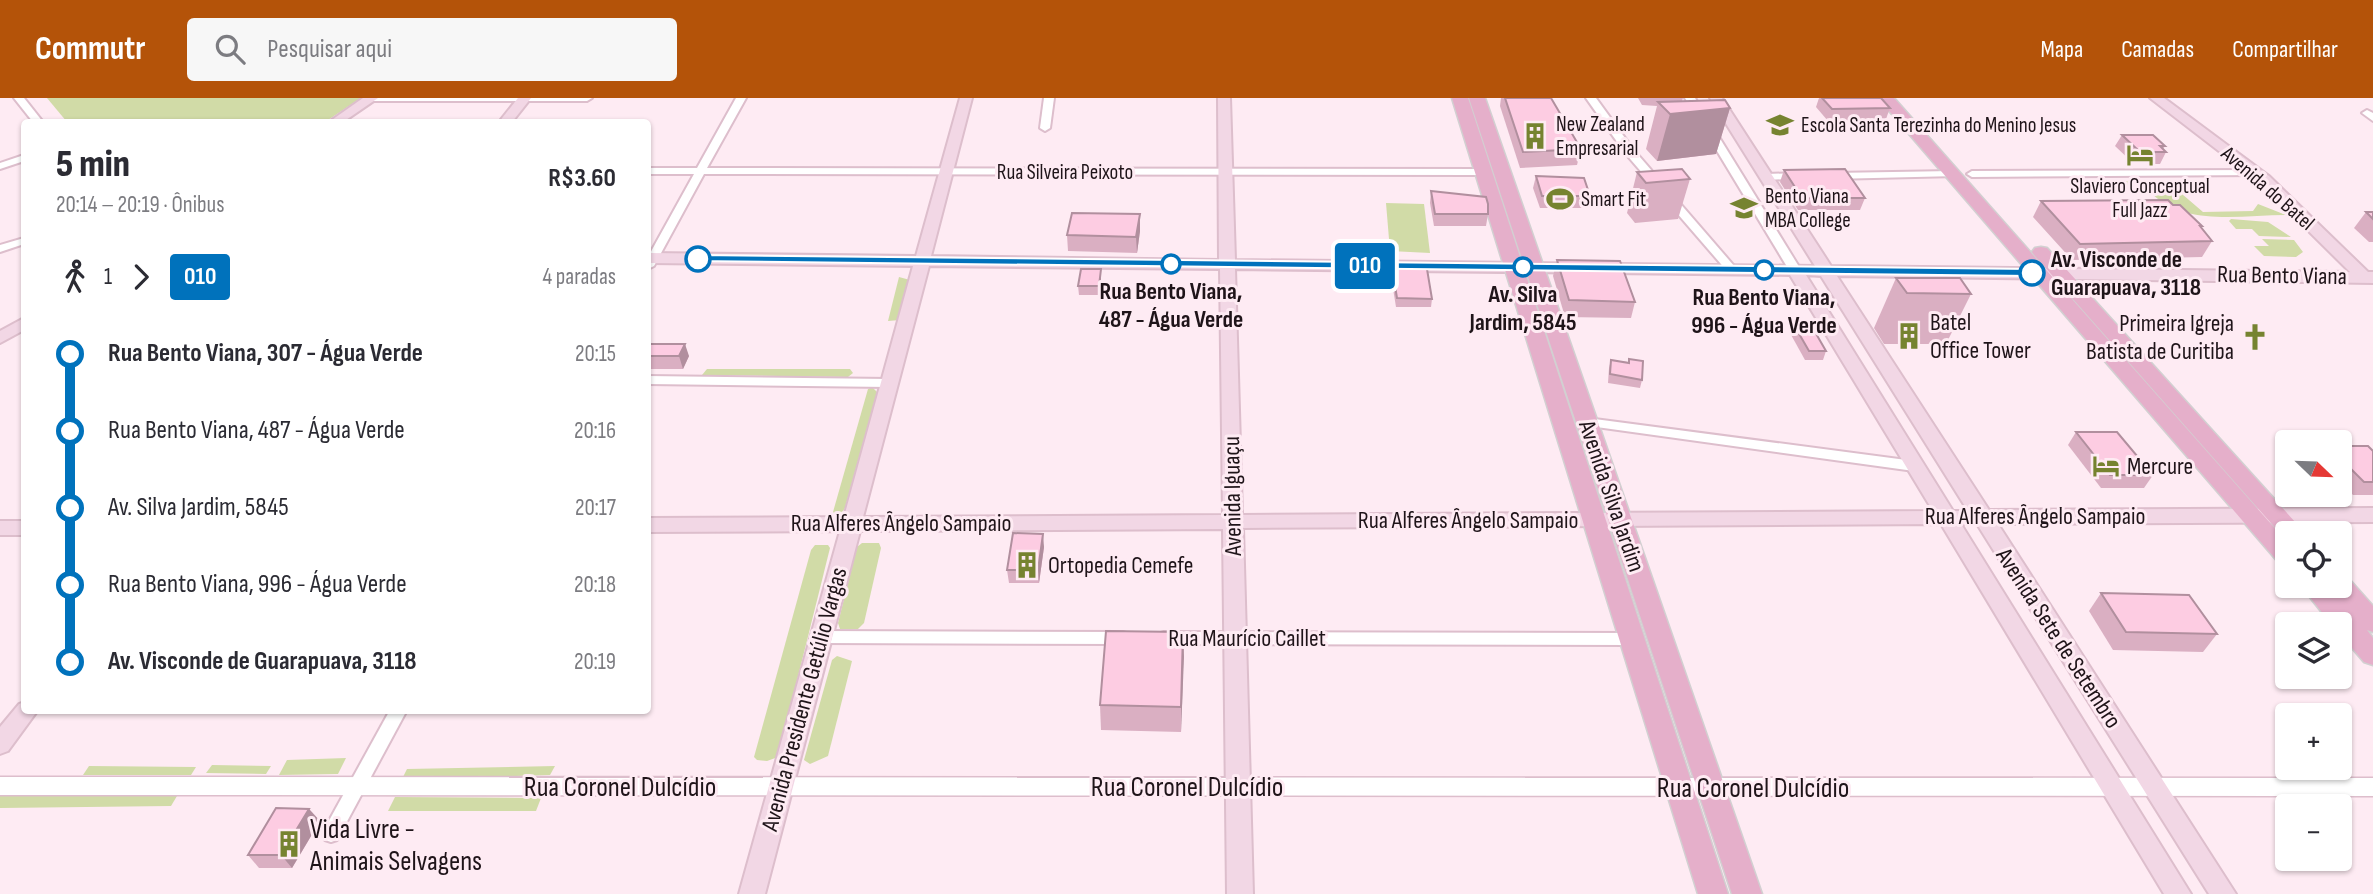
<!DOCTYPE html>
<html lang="pt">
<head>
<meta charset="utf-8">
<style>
	body { margin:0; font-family:"Sofia Sans Condensed",sans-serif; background:#f7f7f7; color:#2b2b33; height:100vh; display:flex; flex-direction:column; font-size:26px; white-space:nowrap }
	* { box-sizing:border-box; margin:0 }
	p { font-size:23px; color:#7c7c81 }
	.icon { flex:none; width:38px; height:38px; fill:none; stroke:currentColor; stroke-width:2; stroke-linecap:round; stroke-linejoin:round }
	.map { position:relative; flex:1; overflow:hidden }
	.sheet { position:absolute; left:21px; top:21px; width:630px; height:595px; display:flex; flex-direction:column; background:#fff; border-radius:7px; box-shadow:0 2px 5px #0004 }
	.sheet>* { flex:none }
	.badge { padding:0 14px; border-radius:5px; font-size:24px; line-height:46px }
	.needle { width:46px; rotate:113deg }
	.controls { position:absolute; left:2275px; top:332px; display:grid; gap:14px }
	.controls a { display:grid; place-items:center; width:77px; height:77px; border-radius:7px; background:#fff; box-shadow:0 2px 5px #0004; font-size:35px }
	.map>.badge { position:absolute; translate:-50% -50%; box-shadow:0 0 0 4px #fff }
	.legs { display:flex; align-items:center; gap:10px; height:77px; padding:0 35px; font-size:23px }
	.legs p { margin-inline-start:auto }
	.overview { display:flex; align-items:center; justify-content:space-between; height:119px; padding:0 35px }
	h1 { font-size:38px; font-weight:800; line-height:52px }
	ul { padding:0 35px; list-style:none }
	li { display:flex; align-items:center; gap:24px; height:77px; font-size:26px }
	li i { display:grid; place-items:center; width:10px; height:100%; margin:0 9px; background:currentColor }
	li i::after { content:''; width:18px; height:18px; margin:-9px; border:5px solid; border-radius:50%; background:#fff }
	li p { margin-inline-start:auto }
	li:first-child i { background:linear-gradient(#0000 50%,currentColor 0) }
	li:last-child i { background:linear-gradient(currentColor 50%,#0000 0) }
	header { display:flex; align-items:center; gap:42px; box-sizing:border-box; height:98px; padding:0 35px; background:#b45309; color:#fff }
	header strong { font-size:33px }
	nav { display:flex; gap:38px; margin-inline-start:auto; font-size:24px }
	.search { width:490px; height:63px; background:#f7f7f7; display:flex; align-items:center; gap:18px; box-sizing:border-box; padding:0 24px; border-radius:7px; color:#7c7c81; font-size:26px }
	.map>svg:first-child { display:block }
	.green { fill:#d1dba7 }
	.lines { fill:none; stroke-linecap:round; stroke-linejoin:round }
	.minor-casing { stroke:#ddbecc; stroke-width:4 }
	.tertiary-casing { stroke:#ddbecc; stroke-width:3 }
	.secondary-casing { stroke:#ddbecc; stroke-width:4 }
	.primary-casing { stroke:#d2d0d1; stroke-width:3 }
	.minor { fill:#fff; fill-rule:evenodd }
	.tertiary { fill:#fff; fill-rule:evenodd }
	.secondary { fill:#f2d7e5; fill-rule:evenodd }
	.primary { fill:#e5afca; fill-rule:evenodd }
	.wall { fill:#daafc2 }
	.shaded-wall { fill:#b18f9e }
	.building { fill:#fdcce2; stroke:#b18f9e; stroke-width:2 }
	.line-1 { fill:#0072bc; stroke:#fff; stroke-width:2 }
	.stop-1-dot { fill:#fff; stroke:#0072bc; stroke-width:3.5 }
	.labels { text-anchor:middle; stroke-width:6; stroke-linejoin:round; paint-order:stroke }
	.far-poi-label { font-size:21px; fill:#1f1419; stroke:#feebf3; text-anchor:start }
	.far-street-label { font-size:21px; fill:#1f1419; stroke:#feebf3 }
	.stop-label { font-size:24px; font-weight:bold; fill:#1f1419; stroke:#feebf3 }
	.street-label { font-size:24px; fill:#1f1419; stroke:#feebf3 }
	.poi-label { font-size:24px; fill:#1f1419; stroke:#feebf3; text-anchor:start }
	.near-street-label { font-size:28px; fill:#1f1419; stroke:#feebf3 }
	.near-poi-label { font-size:28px; fill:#1f1419; stroke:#feebf3; text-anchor:start }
</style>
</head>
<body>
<header>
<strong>Commutr</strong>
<div class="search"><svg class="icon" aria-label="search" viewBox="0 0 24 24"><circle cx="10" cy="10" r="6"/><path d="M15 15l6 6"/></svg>Pesquisar aqui</div>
<nav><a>Mapa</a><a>Camadas</a><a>Compartilhar</a></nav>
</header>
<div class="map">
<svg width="2373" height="796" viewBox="0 0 2373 796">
	<rect width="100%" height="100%" fill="#feebf3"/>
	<!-- green -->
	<g class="green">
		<polygon points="47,0 361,0 325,24 67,24"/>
		<path d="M2120 83H2141L2147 88 2175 90 2203 114 2253 113 2258 106 2286 117C2241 117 2186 129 2151 95H2132Z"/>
		<polygon points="1386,105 1424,106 1430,155 1390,153"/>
		<polygon points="2231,121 2268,124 2291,139 2259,138 2252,131 2236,131 2229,123"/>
		<polygon points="2262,141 2294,142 2303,154 2296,159 2264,158 2254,148 2269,148"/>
		<polygon points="899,179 910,182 900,222 888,223"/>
		<polygon points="707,271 850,271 853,275 848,279 702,277"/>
		<polygon points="872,289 877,294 845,410 841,416 837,417 833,414 868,291"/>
		<polygon points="862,445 879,445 881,450 864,525 858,531 840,531 838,525 857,449"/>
		<polygon points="815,447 828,447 830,450 778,659 767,663 757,662 754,659 811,452"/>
		<polygon points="837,558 852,563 828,658 810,666 804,662 832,562"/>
		<polygon points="346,660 338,676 279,677 287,662"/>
		<polygon points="212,667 271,668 266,676 206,675"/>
		<polygon points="89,668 196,669 191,677 83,677"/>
		<polygon points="555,668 550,677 402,681 407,671"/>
		<polygon points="180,693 171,708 0,710 0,695"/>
		<polygon points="395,699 541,700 536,713 388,713"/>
	</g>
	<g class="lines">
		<defs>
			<g id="minor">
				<polygon points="14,0 24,0 43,24 33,24"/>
				<polygon points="367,0 592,0 587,3 372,3"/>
				<polygon points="736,0 746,0 707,70 1483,71 1488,74 1483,77 704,76 654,168 648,171 648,159 694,76 648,76 648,70 697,70"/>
				<polygon points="1044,0 1054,0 1050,30 1045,33 1040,30"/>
				<polygon points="1586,0 1596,0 1633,51 1735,169 1735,173 1727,173 1625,55"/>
				<polygon points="1685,0 1695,0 1801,172 1799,174 1791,174 1789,172"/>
				<polygon points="2367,12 2373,15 2373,23 2362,15"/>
				<polygon points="24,57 24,63 0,71 0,65"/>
				<polygon points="2256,72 2261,75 2260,77 1972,79 1967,76 1972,73"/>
				<polygon points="1953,73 1958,76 1957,78 1832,81 1827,78 1832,75"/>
				<polygon points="1801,75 1805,76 1805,80 1767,82 1762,79 1767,76"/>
				<polygon points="24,140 24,146 0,154 0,147"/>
				<polygon points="648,278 889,281 895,285 889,289 648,286"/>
				<polygon points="1587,320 1914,363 1921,368 1914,373 1582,327 1580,324"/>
				<polygon points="821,533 1123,534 1129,536 1131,540 1129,544 1123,546 821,545 815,543 813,539 815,535"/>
				<polygon points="1164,534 1632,535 1638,537 1640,541 1638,545 1632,547 1164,546 1158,544 1156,540 1158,536"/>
				<polygon points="390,612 407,612 337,742 331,744 325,742 322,736 325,730"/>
			</g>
			<polygon id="tertiary" points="0,679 2373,680 2373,698 0,697"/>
			<g id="secondary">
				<polygon points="363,0 378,0 343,24 329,24"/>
				<polygon points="518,0 531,0 512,24 499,24"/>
				<path d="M960 0H972L931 158 1219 162 1218 0H1230L1235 162 1815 168 1710 0H1722L1831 168 2350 174 2259 84 2150 0H2164L2269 78 2368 174H2373V185L1837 178 1989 412 2373 410V424L1998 426 2236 796H2209L1977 426H1961L2191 796H2164L1941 426 1243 430 1253 796H1227L1223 431 860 433 765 796H739L840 433 648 434V420L844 419 913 168 648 165V155L916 158ZM929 168 1220 171 1223 417 863 419ZM1235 171 1790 177 1933 413 1242 417ZM1806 177 1821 178 1968 413H1953Z"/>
				<polygon points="24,220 24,232 0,245 0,233"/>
				<rect x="0" y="423" width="24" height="14"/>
				<polygon points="24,604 24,612 38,612 8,653 0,656 0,629 19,606"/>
			</g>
			<g id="primary">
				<polygon points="1452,0 1468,0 1728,796 1698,796"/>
				<polygon points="1469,0 1485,0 1762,796 1732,796"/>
				<polygon points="1878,0 1894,0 2287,444 2287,467 2279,465"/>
				<polygon points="2041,149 2047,150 2306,436 2287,436 2286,442 2035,158 2032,154 2035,150"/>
				<polygon points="2340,478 2349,481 2373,508 2373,534 2367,532 2373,540 2373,567 2364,564 2340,536 2340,527 2332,527 2301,488 2327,488 2330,492 2329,488 2340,488"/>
			</g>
		</defs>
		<!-- minor casing -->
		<use href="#minor" class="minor-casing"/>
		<!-- tertiary casing -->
		<use href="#tertiary" class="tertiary-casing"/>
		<!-- secondary casing -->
		<use href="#secondary" class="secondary-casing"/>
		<!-- primary casing -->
		<use href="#primary" class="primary-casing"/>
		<!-- minor -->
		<use href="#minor" class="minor"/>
		<!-- tertiary -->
		<use href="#tertiary" class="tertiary"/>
		<!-- secondary -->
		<use href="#secondary" class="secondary"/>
		<!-- primary -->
		<use href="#primary" class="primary"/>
	</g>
	<!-- wall -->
	<g class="wall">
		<polygon points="1501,0 1551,0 1581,51 1577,67 1520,70 1500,8"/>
		<polygon points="1638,0 1683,0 1682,3 1730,10 1716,56 1657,63 1646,51 1657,8 1642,7"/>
		<polygon points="1819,0 1881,0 1890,10 1886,21 1828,23 1816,9"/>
		<polygon points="2122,37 2165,48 2163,51 2166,54 2160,66 2134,66 2115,48"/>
		<polygon points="1784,72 1865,100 1860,112 1798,112 1780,84"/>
		<polygon points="1637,74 1690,81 1678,121 1635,125 1627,115"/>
		<polygon points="1536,78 1590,98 1587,110 1540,110 1533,90"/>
		<polygon points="1431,93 1488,116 1486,128 1434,128 1430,105"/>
		<polygon points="2041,103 2173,107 2202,128 2201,129 2212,143 2202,159 2072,162 2033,119"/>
		<polygon points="2366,114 2373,114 2373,144 2369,144 2354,130"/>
		<polygon points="1140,133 1137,155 1068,153 1067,137"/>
		<polygon points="1557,162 1635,204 1631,220 1565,219 1553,178"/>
		<polygon points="1392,170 1432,201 1431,209 1396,209 1391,178"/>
		<polygon points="1101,180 1099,197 1079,197 1078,188"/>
		<polygon points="1896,180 1971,196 1946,246 1884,246 1874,230"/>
		<polygon points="1794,227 1826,253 1823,262 1805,262 1790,235"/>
		<polygon points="648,246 689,258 683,271 648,271"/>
		<polygon points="1629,261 1642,282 1640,290 1608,285 1609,270 1611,262 1628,264"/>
		<polygon points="2076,334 2153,377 2144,390 2101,390 2068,347"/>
		<polygon points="2340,348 2373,353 2373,397 2353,397 2340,384"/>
		<polygon points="1044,449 1039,485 1009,485 1007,472"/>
		<polygon points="2101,495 2217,536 2203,554 2113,552 2089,513"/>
		<polygon points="1183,534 1181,634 1101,632 1100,607"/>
		<polygon points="309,711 320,723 292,770 259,770 248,757"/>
	</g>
	<!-- shaded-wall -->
	<g class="shaded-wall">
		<polygon points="1730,10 1716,56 1657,63 1670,16"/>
		<polygon points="1140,116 1140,133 1137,155 1136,139"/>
		<polygon points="1101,171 1101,180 1099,197 1099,188"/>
		<polygon points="685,246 689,258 683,271 679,258"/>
		<polygon points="1043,436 1044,449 1039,485 1038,472"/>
		<polygon points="1183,534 1184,559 1181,634 1181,609"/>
		<polygon points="309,711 320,723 292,770 281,757"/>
	</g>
	<!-- building -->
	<g class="building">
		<polygon points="1505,0 1551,0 1581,51 1523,54"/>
		<polygon points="1822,0 1881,0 1890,10 1832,11"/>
		<polygon points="1725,2 1730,10 1670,16 1658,4"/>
		<polygon points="2122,37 2153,37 2165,48 2160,48 2166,54 2140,54"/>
		<polygon points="1682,71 1690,81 1646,85 1637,74"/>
		<polygon points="1845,71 1865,100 1802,100 1784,72"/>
		<polygon points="1536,78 1584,80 1590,98 1542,98"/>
		<polygon points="1431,93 1486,99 1488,106 1488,116 1435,116"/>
		<polygon points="2168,102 2173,107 2180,107 2202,128 2200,128 2212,143 2080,146 2041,103"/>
		<polygon points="2366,114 2373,114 2373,121"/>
		<polygon points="1072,115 1140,116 1136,139 1067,137"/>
		<polygon points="1557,162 1620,163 1635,204 1569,202"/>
		<polygon points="1392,170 1427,171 1432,201 1397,200"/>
		<polygon points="1081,171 1101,171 1099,188 1078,188"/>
		<polygon points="1896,180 1960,180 1971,196 1907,195"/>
		<polygon points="1794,227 1811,227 1826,253 1809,253"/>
		<polygon points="648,246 685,246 679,258 648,258"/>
		<polygon points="1629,261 1643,263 1642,282 1610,276 1611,262 1629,265"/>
		<polygon points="2076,334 2117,334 2153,377 2110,377"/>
		<polygon points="2340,348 2368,348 2373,353 2373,384 2364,384 2340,360"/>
		<polygon points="1013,435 1043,436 1038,472 1007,472"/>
		<polygon points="2101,495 2189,497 2217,536 2126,534"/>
		<polygon points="1106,533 1183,534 1181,609 1100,607"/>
		<polygon points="276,710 309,711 281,757 248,757"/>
	</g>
	<!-- line-1 -->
	<polygon class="line-1" points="698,157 2032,171 2037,175 2032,178 694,163 693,161"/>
	<!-- icons -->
	<defs>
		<symbol id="school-bare" viewBox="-9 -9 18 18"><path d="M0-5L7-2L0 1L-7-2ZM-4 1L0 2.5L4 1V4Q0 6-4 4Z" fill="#768330" stroke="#feebf3" stroke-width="2.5" paint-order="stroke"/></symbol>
		<symbol id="building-bare" viewBox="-9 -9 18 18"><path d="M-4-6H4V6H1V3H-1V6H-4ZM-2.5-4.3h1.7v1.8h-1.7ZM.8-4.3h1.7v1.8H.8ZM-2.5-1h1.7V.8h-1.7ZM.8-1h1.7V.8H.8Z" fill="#768330" stroke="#feebf3" stroke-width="2.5" paint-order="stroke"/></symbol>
		<symbol id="hotel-bare" viewBox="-9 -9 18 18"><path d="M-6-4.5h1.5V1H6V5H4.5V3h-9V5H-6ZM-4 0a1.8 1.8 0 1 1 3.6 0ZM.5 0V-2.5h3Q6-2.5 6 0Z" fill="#768330" stroke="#feebf3" stroke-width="2.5" paint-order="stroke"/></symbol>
		<symbol id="stadium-bare" viewBox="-9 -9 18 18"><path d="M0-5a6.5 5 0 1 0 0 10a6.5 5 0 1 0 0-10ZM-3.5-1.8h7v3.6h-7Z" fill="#768330" stroke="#feebf3" stroke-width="2.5" paint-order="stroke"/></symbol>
		<symbol id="university-bare" viewBox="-9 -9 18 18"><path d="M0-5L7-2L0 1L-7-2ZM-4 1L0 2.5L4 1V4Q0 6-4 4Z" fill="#768330" stroke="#feebf3" stroke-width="2.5" paint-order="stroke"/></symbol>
		<symbol id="church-bare" viewBox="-9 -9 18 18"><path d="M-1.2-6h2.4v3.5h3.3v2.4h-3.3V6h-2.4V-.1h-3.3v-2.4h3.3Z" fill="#768330" stroke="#feebf3" stroke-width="2.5" paint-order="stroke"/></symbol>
	</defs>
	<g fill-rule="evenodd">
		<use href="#school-bare" x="1761" y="8" width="38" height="38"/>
		<use href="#building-bare" x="1516" y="19" width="38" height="38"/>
		<use href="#hotel-bare" x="2121" y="38" width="38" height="38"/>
		<use href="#stadium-bare" x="1541" y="82" width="38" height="38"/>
		<use href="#university-bare" x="1725" y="91" width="38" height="38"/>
		<use href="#building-bare" x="1890" y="219" width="38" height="38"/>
		<use href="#church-bare" x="2236" y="220" width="38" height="38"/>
		<use href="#hotel-bare" x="2087" y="349" width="38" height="38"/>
		<use href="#building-bare" x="1008" y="448" width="38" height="38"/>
		<use href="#building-bare" x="270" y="727" width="38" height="38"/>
	</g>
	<!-- markers -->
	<g class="stop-1-dot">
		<circle cx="698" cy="161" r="12"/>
		<circle cx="1171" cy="166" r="9"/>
		<circle cx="1523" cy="169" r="9"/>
		<circle cx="1764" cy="172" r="9"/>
		<circle cx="2032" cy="175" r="12"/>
	</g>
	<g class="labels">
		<!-- far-poi labels -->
		<g class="far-poi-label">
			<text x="1556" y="33">New Zealand<tspan x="1556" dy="24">Empresarial</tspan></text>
			<text x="1801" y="34">Escola Santa Terezinha do Menino Jesus</text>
			<text x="2140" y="95" text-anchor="middle">Slaviero Conceptual<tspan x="2140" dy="24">Full Jazz</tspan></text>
			<text x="1765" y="105">Bento Viana<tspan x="1765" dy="24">MBA College</tspan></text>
			<text x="1581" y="108">Smart Fit</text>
		</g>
		<!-- far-street labels -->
		<g class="far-street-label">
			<text x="1065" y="81">Rua Silveira Peixoto</text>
			<text transform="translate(2268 90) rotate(41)" y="7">Avenida do Batel</text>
		</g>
		<!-- stop labels -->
		<g class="stop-label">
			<text x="2051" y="169" text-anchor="start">Av. Visconde de<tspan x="2051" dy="28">Guarapuava, 3118</tspan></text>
			<text x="1171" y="201">Rua Bento Viana,<tspan x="1171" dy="28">487 - Água Verde</tspan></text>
			<text x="1523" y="204">Av. Silva<tspan x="1523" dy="28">Jardim, 5845</tspan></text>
			<text x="1764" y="207">Rua Bento Viana,<tspan x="1764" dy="28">996 - Água Verde</tspan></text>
		</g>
		<!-- street labels -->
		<g class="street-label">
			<text transform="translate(2282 177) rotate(1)" y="8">Rua Bento Viana</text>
			<text transform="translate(1232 398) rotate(-91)" y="8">Avenida Iguaçu</text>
			<text transform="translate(1612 398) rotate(71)" y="8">Avenida Silva Jardim</text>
			<text x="2035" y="426">Rua Alferes Ângelo Sampaio</text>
			<text x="1468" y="430">Rua Alferes Ângelo Sampaio</text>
			<text x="901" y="433">Rua Alferes Ângelo Sampaio</text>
			<text x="1247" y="548">Rua Maurício Caillet</text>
			<text transform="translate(2059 540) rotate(57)" y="8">Avenida Sete de Setembro</text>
			<text transform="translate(804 601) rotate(-75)" y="8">Avenida Presidente Getúlio Vargas</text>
		</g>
		<!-- poi labels -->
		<g class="poi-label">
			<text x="1930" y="232">Batel<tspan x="1930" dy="28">Office Tower</tspan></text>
			<text x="2234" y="233" text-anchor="end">Primeira Igreja<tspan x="2234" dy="28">Batista de Curitiba</tspan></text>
			<text x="2127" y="376">Mercure</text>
			<text x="1048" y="475">Ortopedia Cemefe</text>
		</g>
		<!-- near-street labels -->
		<g class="near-street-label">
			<text x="620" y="698">Rua Coronel Dulcídio</text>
			<text x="1187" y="698">Rua Coronel Dulcídio</text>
			<text x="1753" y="699">Rua Coronel Dulcídio</text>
		</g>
		<!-- near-poi labels -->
		<g class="near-poi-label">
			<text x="310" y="740">Vida Livre -<tspan x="310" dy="32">Animais Selvagens</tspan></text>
		</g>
	</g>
</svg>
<div class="controls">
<a><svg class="needle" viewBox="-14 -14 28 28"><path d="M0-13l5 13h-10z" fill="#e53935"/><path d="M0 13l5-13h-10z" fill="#7c7c81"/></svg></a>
<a><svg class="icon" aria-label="locate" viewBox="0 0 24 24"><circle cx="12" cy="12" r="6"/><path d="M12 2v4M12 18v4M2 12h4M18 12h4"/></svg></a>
<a><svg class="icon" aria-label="layers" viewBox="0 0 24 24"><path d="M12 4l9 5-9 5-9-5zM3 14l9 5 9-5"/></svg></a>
<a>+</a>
<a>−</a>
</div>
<b class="badge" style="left:1365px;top:168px;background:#0072bc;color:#fff">010</b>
<section class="sheet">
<div class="overview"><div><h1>5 min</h1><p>20:14 – 20:19 · Ônibus</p></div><b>R$3.60</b></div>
<div class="legs"><svg class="icon" aria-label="walk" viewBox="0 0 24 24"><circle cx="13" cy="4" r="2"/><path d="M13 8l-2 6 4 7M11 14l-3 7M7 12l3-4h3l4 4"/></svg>1<svg class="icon" aria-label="forward" viewBox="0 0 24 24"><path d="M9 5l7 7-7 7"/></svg><b class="badge" style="background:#0072bc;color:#fff">010</b><p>4 paradas</p></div>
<ul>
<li><i style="color:#0072bc"></i><b>Rua Bento Viana, 307 - Água Verde</b><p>20:15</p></li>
<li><i style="color:#0072bc"></i><span>Rua Bento Viana, 487 - Água Verde</span><p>20:16</p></li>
<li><i style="color:#0072bc"></i><span>Av. Silva Jardim, 5845</span><p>20:17</p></li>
<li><i style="color:#0072bc"></i><span>Rua Bento Viana, 996 - Água Verde</span><p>20:18</p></li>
<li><i style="color:#0072bc"></i><b>Av. Visconde de Guarapuava, 3118</b><p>20:19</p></li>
</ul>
</section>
</div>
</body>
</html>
